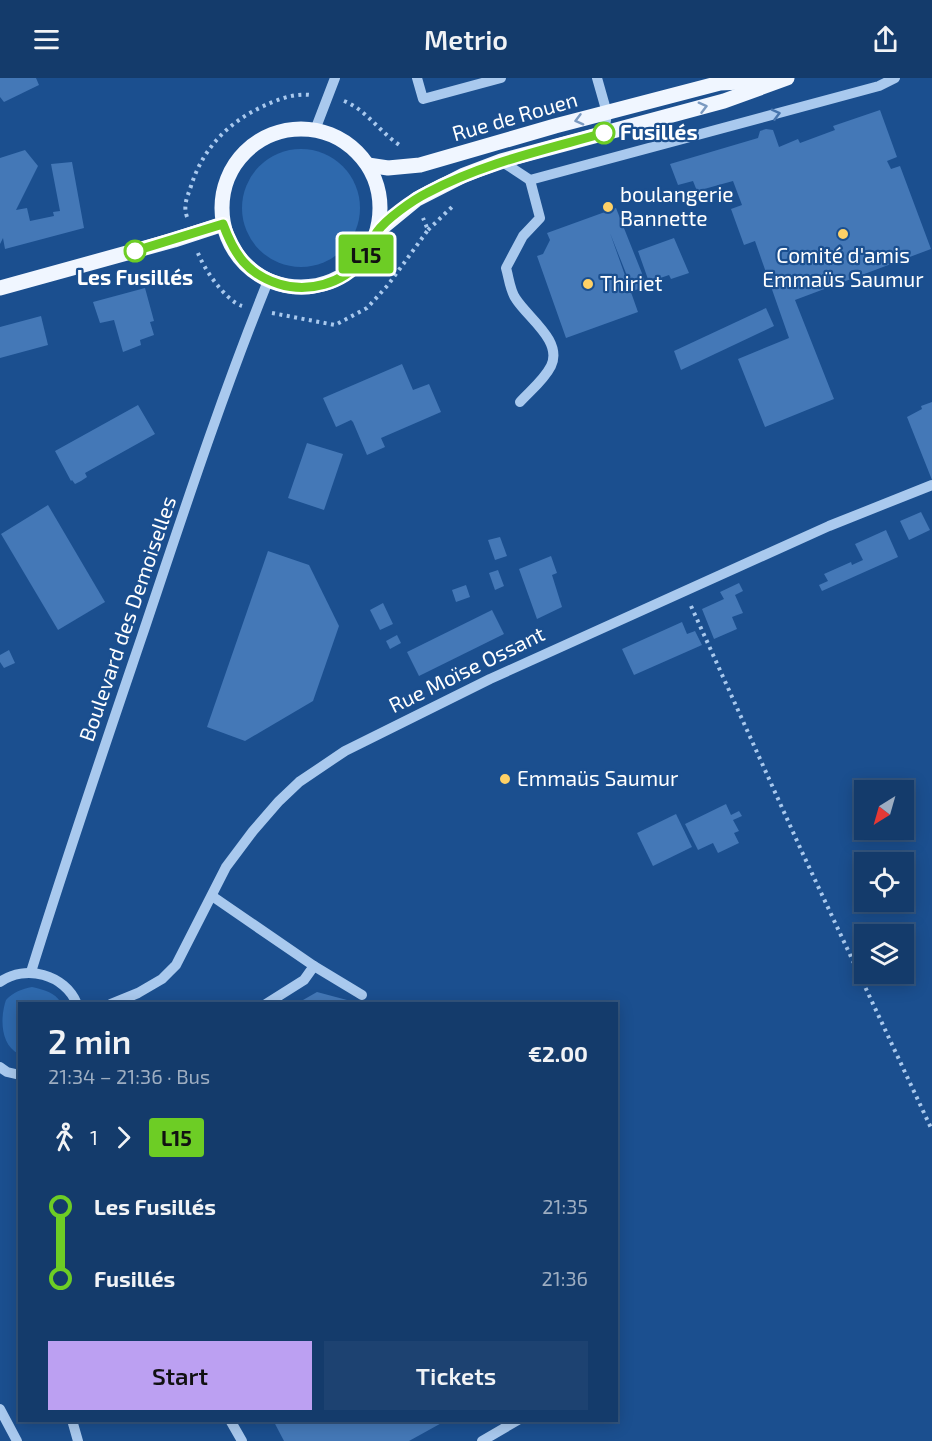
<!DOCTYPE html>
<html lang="en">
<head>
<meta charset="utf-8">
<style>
	body { margin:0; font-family:"Exo 2",sans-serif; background:#1d4271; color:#f1f3f6; height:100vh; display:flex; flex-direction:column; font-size:22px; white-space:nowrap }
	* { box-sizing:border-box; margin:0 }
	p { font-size:20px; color:#9dadc1 }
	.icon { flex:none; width:33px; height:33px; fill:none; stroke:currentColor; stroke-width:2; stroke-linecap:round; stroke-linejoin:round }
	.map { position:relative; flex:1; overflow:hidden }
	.sheet { position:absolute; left:18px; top:924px; width:600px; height:420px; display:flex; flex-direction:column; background:#143b6b; border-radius:0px; box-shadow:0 3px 15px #0003,0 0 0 2px #33557e }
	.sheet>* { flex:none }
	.badge { padding:0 12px; border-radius:4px; font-size:21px; line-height:39px }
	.needle { width:39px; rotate:217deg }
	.buttons { position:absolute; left:854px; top:702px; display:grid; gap:12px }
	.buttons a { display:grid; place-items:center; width:60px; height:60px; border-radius:0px; background:#143b6b; box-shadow:0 3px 15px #0003,0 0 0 2px #33557e; font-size:30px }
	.map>.badge { position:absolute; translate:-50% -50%; box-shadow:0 0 0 3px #fff }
	.legs { display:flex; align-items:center; gap:9px; height:66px; padding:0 30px; font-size:20px }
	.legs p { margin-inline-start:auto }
	.summary { display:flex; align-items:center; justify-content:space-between; height:102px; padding:0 30px }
	h1 { font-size:33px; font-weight:600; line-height:45px }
	.cta { display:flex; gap:12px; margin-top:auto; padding:12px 30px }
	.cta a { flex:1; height:69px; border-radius:0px; background:#bca0f2; color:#111; font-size:24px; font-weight:600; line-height:69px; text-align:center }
	.cta a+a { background:#1d4271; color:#f1f3f6 }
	ul { padding:0 30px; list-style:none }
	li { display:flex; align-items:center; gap:21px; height:72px; font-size:22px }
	li i { display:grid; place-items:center; width:9px; height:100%; margin:0 8px; background:currentColor }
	li i::after { content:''; width:15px; height:15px; margin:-8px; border:4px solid; border-radius:50%; background:#143b6b }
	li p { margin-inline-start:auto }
	li:first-child i { background:linear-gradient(#0000 50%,currentColor 0) }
	li:last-child i { background:linear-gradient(currentColor 50%,#0000 0) }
	header { display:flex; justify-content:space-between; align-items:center; height:78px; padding:0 30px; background:#143b6b; font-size:27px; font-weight:600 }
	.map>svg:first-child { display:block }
	.green { fill:#2e69ad }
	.building { fill:#4478b7 }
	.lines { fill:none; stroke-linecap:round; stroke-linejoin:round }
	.path { stroke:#a9c9ee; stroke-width:4; stroke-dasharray:3 4.5; stroke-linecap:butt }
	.minor { stroke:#a9c9ee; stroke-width:10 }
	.major { stroke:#f0f6ff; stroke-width:15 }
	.oneway { stroke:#7b9ac1 }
	.oneway2 { stroke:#4674ac }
	.line-1-casing { stroke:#fff; stroke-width:14 }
	.line-1 { stroke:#6dcd25; stroke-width:9 }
	.stop-1-dot { fill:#fff; stroke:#6dcd25; stroke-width:3 }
	.poi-dot { fill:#ffd166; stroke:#1b4f8f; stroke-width:2 }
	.labels { text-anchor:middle; stroke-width:4.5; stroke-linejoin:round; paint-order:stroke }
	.street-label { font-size:21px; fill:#fff; stroke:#1b4f8f }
	.stop-label { font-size:21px; font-weight:bold; fill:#fff; stroke:#1b4f8f; text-anchor:start }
	.poi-label { font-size:21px; fill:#fff; stroke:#1b4f8f; text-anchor:start }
</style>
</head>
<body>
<header><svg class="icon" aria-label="menu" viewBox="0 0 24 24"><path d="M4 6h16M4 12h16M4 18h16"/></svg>Metrio<svg class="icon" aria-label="share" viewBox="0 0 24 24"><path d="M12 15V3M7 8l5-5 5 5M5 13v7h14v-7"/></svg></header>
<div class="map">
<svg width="932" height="1363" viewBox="0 0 932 1363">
	<rect width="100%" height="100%" fill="#1b4f8f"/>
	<!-- green -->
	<g class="green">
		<circle cx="301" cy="130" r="59"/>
		<path d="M32 909C44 912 55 914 61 925L20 926 19 976C0 967 0 939 6 922 13 914 22 911 32 909Z"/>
	</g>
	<!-- building -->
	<g class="building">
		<polygon points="0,0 36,0 39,7 4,24 0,19"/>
		<polygon points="880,32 897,79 887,83 891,91 900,88 931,171 795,222 834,321 765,349 738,281 789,260 755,163 744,167 731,131 742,127 733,103 697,113 693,103 678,107 670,86 758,60 760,53 766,51 773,52 779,69 798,61 800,65 835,52 833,48"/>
		<polygon points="25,72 38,88 16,132 27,130 30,143 54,138 53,134 60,133 51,86 72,84 84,150 5,171 3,160 0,166 0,80"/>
		<polygon points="616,130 647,208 633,213 610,155 638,234 566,260 537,178 543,176 550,162 547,155"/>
		<polygon points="674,160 689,195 671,201 669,197 649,204 638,173"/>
		<polygon points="145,210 154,243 150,244 154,257 140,262 141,267 123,274 114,242 100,245 93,224"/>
		<polygon points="766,230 774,248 681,292 674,273"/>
		<polygon points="41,238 48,267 0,280 0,249"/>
		<polygon points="402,286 413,312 429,306 441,334 381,360 385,369 367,377 353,344 351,342 336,349 323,320"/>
		<polygon points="932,324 932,402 907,339 922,331 921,328"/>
		<polygon points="138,327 155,356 85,395 87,399 81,403 75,406 72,402 71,403 55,373"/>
		<polygon points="307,365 343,376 324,432 288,420"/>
		<polygon points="48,427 105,524 58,552 1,456"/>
		<polygon points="921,434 930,452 909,462 900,443"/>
		<polygon points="886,452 898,479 822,513 819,507 828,503 824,496 851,484 852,487 863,482 855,466"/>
		<polygon points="500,459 507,478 495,482 488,462"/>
		<polygon points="268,473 309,487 339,548 313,623 245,663 207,649"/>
		<polygon points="551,478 557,495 552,497 562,529 537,541 519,491"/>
		<polygon points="498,492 504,508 495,512 489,495"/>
		<polygon points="739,505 743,513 735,517 743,535 732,539 737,551 714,561 702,531 724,521 720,514"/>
		<polygon points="466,507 470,519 456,524 452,512"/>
		<polygon points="383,525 393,546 380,552 370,532"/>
		<polygon points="492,532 504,556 419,598 407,574"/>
		<polygon points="682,544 687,556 695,553 702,567 634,597 622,571"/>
		<polygon points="397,557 401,565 390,571 386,563"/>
		<polygon points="9,572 15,585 4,590 0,584 0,577"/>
		<polygon points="726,726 731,737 739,733 742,738 733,742 739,753 734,755 739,765 718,775 713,765 698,772 685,746"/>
		<polygon points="676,736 692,769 653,788 637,755"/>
		<polygon points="317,914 347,922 349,926 296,926"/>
		<polygon points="273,1342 447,1342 409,1363 284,1363"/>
	</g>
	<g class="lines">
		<!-- path -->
		<g class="path">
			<path d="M344 23C367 32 380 55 401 68"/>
			<path d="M187 139C183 127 187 120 191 108 203 70 229 43 266 27 279 21 295 15 310 17"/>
			<polyline points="428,152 455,126"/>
			<path d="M198 175C204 191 225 222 242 228"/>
			<polyline points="272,235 335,247 367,230 388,207 428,152 423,140"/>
			<polyline points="691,528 802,774 932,1052"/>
		</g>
		<!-- minor -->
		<g class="minor">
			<polyline points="417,0 423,21 501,0"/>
			<polyline points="597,0 607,35 604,55"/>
			<polyline points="315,52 335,0"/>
			<polyline points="501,83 530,102 879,8 895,0"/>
			<path d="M520 324C530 313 544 302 551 288 563 263 528 240 516 221 510 213 509 200 506 190L523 158 540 140 530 102"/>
			<polyline points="212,818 314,888"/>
			<path d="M31 894C66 781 104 670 142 558 182 439 221 319 268 203"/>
			<path d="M0 904C25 886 65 896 77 926"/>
			<polyline points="111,926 138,915 162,901 176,887 226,789 253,753 279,723 299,704 345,673 490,601 829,448 932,407"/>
			<polyline points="266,926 304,902 314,888 362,917"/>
			<polyline points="0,989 7,994 20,997"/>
			<polyline points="0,1331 17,1363"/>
			<polyline points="72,1342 78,1363"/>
			<polyline points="230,1342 242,1363"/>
			<polyline points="482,1363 518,1342"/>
		</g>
		<!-- major -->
		<g class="major">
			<circle cx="301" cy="130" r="79"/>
			<polyline points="368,87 388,90 420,87 555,48 720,5 765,3"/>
			<polyline points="378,153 417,121 464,97 501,83 724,23 787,0"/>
			<polyline points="0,210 174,162 223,146"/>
		</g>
	</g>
	<!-- one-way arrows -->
	<defs><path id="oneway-chevron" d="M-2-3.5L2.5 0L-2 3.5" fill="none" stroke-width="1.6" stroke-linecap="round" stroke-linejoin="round" transform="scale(1.5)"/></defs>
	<g class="oneway">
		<use href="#oneway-chevron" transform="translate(703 29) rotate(-15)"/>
		<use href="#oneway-chevron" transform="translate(579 42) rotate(165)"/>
	</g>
	<use class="oneway2" href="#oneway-chevron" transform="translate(776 36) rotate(-15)"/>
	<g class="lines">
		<defs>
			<path id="line-1" d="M135 173 223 146C234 176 247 196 279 206 308 215 342 206 362 182 369 173 371 163 377 154 386 141 413 122 427 115 483 85 544 72 604 55"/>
		</defs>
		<!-- line-1 casing -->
		<use href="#line-1" class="line-1-casing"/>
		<!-- line-1 -->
		<use href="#line-1" class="line-1"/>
	</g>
	<!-- markers -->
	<g class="stop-1-dot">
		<circle cx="604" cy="55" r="10"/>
		<circle cx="135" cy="173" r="10"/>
	</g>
	<g class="poi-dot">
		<circle cx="608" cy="129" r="6"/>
		<circle cx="843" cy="156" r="6"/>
		<circle cx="588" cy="206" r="6"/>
		<circle cx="505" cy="701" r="6"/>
	</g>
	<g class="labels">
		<!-- street labels -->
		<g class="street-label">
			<text transform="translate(515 39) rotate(-16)" y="7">Rue de Rouen</text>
			<text transform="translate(128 541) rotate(-71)" y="7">Boulevard des Demoiselles</text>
			<text transform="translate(467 592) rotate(-26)" y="7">Rue Moïse Ossant</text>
		</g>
		<!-- stop labels -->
		<g class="stop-label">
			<text x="620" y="62">Fusillés</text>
			<text x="135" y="207" text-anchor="middle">Les Fusillés</text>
		</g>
		<!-- poi labels -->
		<g class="poi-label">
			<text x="620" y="124">boulangerie<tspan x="620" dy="24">Bannette</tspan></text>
			<text x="843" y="185" text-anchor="middle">Comité d'amis<tspan x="843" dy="24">Emmaüs Saumur</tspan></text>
			<text x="600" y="213">Thiriet</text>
			<text x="517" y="708">Emmaüs Saumur</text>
		</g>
	</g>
</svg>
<div class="buttons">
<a><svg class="needle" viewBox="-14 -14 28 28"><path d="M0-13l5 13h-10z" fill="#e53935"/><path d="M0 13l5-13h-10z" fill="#9dadc1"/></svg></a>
<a><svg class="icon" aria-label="locate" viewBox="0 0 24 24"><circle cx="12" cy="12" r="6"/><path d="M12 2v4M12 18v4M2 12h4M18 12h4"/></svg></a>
<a><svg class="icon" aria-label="layers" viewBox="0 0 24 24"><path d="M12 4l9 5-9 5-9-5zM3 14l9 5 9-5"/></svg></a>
</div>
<b class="badge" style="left:366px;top:176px;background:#6dcd25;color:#111">L15</b>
<section class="sheet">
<div class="summary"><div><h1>2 min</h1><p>21:34 – 21:36 · Bus</p></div><b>€2.00</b></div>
<div class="legs"><svg class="icon" aria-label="walk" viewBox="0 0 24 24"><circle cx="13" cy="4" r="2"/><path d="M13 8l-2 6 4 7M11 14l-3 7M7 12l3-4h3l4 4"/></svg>1<svg class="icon" aria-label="forward" viewBox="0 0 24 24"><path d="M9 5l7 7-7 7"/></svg><b class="badge" style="background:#6dcd25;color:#111">L15</b></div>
<ul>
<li><i style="color:#6dcd25"></i><b>Les Fusillés</b><p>21:35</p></li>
<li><i style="color:#6dcd25"></i><b>Fusillés</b><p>21:36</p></li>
</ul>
<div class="cta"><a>Start</a><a>Tickets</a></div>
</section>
</div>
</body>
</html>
